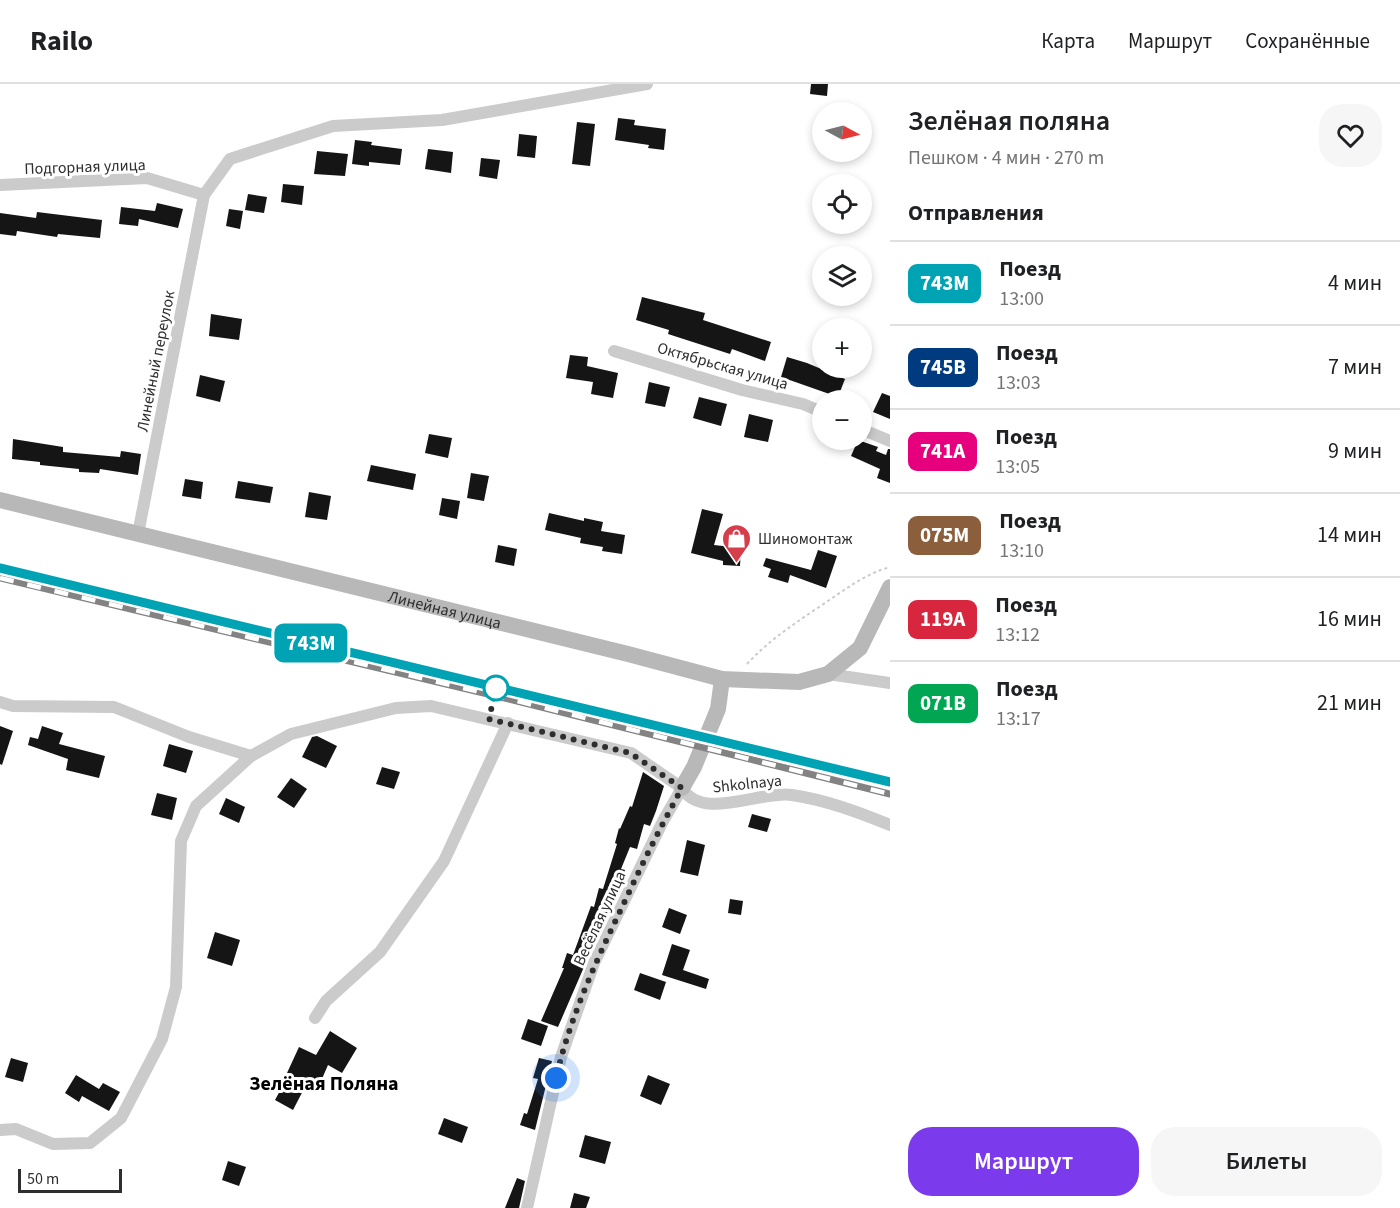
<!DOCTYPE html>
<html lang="ru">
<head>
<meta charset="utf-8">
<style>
	body { margin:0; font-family:"Source Sans 3",sans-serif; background:#f6f6f6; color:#202124; height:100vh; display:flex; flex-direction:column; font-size:22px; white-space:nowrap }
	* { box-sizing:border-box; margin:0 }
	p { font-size:20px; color:#757577 }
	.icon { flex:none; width:33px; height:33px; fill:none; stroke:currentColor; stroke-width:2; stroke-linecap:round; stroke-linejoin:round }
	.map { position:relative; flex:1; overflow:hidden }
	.side { display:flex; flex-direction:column; background:#fff; width:510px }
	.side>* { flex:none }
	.badge { padding:0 12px; border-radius:9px; font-size:21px; line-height:39px }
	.needle { width:39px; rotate:97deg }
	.controls { position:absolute; left:812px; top:18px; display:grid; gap:12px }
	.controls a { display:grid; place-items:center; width:60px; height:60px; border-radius:50%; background:#fff; box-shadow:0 3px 9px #0003; font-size:30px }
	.scale { position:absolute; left:18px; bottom:15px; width:104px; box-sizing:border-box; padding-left:6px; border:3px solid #2e2e2e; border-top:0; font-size:16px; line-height:21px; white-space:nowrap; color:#2e2e2e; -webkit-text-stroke:4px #fff; paint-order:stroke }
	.you { position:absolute; width:30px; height:30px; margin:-15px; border:4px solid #fff; border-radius:50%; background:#1a73e8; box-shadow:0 0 0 9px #1a73e833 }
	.map>.badge { position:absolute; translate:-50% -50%; box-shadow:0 0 0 3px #fff }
	h2 { padding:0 18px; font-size:22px; line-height:54px }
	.round { display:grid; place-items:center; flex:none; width:63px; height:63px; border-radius:24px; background:#f6f6f6 }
	.headline { display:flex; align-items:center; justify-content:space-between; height:102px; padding:0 18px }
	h1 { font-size:28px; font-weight:600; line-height:45px }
	.primary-button { display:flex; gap:12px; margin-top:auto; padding:12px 18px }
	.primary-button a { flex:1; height:69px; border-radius:24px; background:#7c3aed; color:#fff; font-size:24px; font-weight:600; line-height:69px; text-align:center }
	.primary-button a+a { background:#f6f6f6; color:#202124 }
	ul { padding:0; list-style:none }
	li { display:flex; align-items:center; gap:18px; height:84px; padding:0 18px; border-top:2px solid #e0e0e0 }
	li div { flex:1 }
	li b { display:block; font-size:22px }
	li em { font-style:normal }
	li .badge { min-width:66px; font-weight:700; text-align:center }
	header { display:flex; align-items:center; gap:36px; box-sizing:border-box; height:84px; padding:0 30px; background:#fff; border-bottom:2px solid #e0e0e0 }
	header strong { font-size:28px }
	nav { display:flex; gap:33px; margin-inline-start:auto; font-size:21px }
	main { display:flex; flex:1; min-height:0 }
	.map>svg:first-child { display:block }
	.building { fill:#151515 }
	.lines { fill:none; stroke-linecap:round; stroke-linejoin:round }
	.path { stroke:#cbcbcb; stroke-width:2; stroke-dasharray:3 3; stroke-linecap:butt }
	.street { stroke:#cbcbcb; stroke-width:12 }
	.secondary { stroke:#b8b8b8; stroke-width:16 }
	.rail-casing { stroke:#838383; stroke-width:7 }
	.rail { stroke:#fff; stroke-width:4.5; stroke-dasharray:14; stroke-linecap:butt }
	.line-casing { stroke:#fff; stroke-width:14 }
	.line { stroke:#00a3b4; stroke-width:9 }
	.walk { stroke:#2e2e2e; stroke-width:6; stroke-dasharray:0 10.8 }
	.stop-dot { fill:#fff; stroke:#00a3b4; stroke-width:3 }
	.labels { text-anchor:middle; stroke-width:6; stroke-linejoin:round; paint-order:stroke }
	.street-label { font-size:16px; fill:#2e2e2e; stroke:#fff }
	.poi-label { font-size:16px; fill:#2e2e2e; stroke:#fff; text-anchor:start }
	.quarter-label { font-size:20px; font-weight:bold; fill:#000; stroke:#fff }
</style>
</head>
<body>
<header>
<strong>Railo</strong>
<nav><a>Карта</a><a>Маршрут</a><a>Сохранённые</a></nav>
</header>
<main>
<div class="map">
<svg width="890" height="1124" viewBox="0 0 890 1124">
	<rect width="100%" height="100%" fill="#fff"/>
	<!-- building -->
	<g class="building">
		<polygon points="811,0 828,0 827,12 810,10"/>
		<polygon points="618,34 635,36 634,41 666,45 664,66 648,64 649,61 615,56"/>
		<polygon points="577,38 595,40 590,82 572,80"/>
		<polygon points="519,50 537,52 535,74 517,72"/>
		<polygon points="355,56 372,58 371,61 402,65 400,81 369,78 369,82 352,80"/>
		<polygon points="428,65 453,68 451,89 425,85"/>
		<polygon points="317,67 348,70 345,92 314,90"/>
		<polygon points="481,74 500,76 497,95 479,92"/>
		<polygon points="283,100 304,102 302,121 281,118"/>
		<polygon points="248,110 267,113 264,129 245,126"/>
		<polygon points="157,119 183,125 178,144 139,135 138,142 119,140 121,123 155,127"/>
		<polygon points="229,125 243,127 240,145 226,142"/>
		<polygon points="37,128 102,136 100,154 58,150 57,153 17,147 16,152 0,150 0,129 36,134"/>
		<polygon points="642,213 705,229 703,236 771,258 765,277 732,265 730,270 668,250 669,246 636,236"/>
		<polygon points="211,230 242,235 239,256 209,252"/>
		<polygon points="570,271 588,273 587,282 618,289 613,314 591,310 593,298 566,294"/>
		<polygon points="787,273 807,279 845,295 838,313 781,293"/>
		<polygon points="200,291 225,297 220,318 196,312"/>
		<polygon points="649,298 670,303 665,323 645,319"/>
		<polygon points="882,309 890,312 890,335 873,328"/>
		<polygon points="699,313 727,320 721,342 693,334"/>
		<polygon points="749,330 773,336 768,358 744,353"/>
		<polygon points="429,350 452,354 448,374 425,369"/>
		<polygon points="13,355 63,363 63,368 120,373 121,367 141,370 138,391 100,385 99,389 79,388 79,385 40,381 40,378 12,375"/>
		<polygon points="858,356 878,363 876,367 886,371 888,365 890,365 890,399 877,394 880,385 851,372"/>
		<polygon points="371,381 416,390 413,406 367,397"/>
		<polygon points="471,389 489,392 484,417 467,414"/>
		<polygon points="185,395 203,398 201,415 182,412"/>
		<polygon points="238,397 273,403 270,419 235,414"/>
		<polygon points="309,408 331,412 327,436 305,433"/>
		<polygon points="442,414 460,417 457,435 439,431"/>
		<polygon points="702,425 723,430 714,461 741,464 740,482 723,481 723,477 691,469"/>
		<polygon points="549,429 584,437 584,434 603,438 601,447 625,451 622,470 602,467 603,463 580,459 581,454 545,446"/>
		<polygon points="498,461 517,465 514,482 495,478"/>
		<polygon points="818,466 837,472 826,504 790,491 788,499 768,493 771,485 763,482 766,474 811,486"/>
		<polygon points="0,642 13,647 2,681 0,680"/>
		<polygon points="42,642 63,649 59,660 105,672 99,694 66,686 68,675 28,661 30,653 38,655"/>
		<polygon points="317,652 337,662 326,684 302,673 312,653"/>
		<polygon points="169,660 193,667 186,689 163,682"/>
		<polygon points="382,683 400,688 394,705 376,700"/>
		<polygon points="643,688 664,702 656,727 650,742 644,740 637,765 630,763 621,785 625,786 616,816 612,823 610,823 558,943 541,937 564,884 562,884 567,869 573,871 591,822 594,823 599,804 603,805 617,760 615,759 619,744 620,745 630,722 632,723"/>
		<polygon points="291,694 307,705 294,724 277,713"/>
		<polygon points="157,709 177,714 172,736 151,731"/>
		<polygon points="226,714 245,723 239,739 219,730"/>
		<polygon points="752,730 771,735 767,748 748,743"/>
		<polygon points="687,756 705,761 698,792 680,788"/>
		<polygon points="730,815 743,817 741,831 728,829"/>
		<polygon points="669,824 687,831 680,850 662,843"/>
		<polygon points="215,848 240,856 232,882 207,874"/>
		<polygon points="672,860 690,866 683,886 709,895 706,905 662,891"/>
		<polygon points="640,889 666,898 660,916 634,906"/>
		<polygon points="528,935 548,942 541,962 521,955"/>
		<polygon points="330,947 357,964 342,989 328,981 318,1004 307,999 293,1026 275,1016 289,990 287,989 299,963 316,971"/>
		<polygon points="11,974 28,979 23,998 5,993"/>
		<polygon points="539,974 552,977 535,1046 520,1041 524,1029 527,1030 538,995 533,994"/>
		<polygon points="76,991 99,1005 103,999 120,1008 109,1027 82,1012 79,1018 65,1009"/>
		<polygon points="648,991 670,1000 661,1021 640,1012"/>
		<polygon points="444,1034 468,1043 462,1059 438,1050"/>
		<polygon points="585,1051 611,1058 605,1080 579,1073"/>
		<polygon points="228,1077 246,1083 239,1102 222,1096"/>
		<polygon points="517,1094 525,1097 519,1124 505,1124"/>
		<polygon points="574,1109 590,1113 586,1124 570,1124"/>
	</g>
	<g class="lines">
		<!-- path -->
		<path class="path" d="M747 580C770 555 797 538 825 519 846 505 865 490 890 483"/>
		<!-- street -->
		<g class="street">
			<polyline points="0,101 147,94 204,111"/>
			<polyline points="614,267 742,306 803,320 822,328"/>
			<polyline points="861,345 890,357"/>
			<polyline points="138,450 204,111 230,75 333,42 442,36 647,0"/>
			<polyline points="828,590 890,599"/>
			<polyline points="0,618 13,622 114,623 189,653 251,672"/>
			<polyline points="315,934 326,917 380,868 444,777 508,639"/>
			<path d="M0 1046 16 1045 53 1060 90 1059 121 1034 162 955 176 903 181 757 196 722 251 672 291 650 396 624 431 622 631 669 682 704C702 738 761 706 792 711 826 716 858 728 890 741"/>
			<polyline points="527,1124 561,973 594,879 663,737 682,704"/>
		</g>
		<!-- secondary -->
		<g class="secondary">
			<path id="s1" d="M0 416 628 570 722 595 799 598 828 590 860 564 890 503"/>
			<polyline points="682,704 694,683 718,625 722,595"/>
		</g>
		<defs>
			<g id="rail">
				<polyline points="0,484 237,541"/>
				<polyline points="0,494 509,615 890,710"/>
				<polyline points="630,636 890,698"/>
			</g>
		</defs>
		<!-- rail casing -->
		<use href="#rail" class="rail-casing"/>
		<!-- rail -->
		<use href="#rail" class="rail"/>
	</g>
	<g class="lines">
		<defs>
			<polyline id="line" points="0,484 890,698"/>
		</defs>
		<!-- line casing -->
		<use href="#line" class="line-casing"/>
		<!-- line -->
		<use href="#line" class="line"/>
		<!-- walk -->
		<path class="walk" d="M496 604 489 635 630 669 682 704C661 742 642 780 624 819 597 875 570 933 556 994"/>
	</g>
	<!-- icons -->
	<defs>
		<symbol id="shop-pin" viewBox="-11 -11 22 30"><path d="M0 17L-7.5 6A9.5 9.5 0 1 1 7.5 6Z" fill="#d53f4c" stroke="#fff"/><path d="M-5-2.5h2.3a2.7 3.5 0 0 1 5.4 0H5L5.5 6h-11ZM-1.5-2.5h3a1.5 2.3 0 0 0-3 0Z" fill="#fff"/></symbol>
	</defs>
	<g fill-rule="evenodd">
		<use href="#shop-pin" x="720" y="438" width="33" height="45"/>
	</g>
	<!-- markers -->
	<circle class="stop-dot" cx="496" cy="604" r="12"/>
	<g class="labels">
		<!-- street labels -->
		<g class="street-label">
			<text transform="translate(85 82) rotate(-2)" y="6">Подгорная улица</text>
			<text transform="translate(155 277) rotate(-79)" y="6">Линейный переулок</text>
			<text transform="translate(723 281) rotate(16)" y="6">Октябрьская улица</text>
			<text dy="6" stroke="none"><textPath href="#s1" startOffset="458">Линейная улица</textPath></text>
			<text transform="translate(747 699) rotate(-6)" y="6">Shkolnaya</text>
			<text transform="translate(599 834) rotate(-65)" y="6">Весёлая улица</text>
		</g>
		<!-- poi labels -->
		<g class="poi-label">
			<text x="758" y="460">Шиномонтаж</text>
		</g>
		<!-- quarter labels -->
		<g class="quarter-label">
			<text x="324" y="1006">Зелёная Поляна</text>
		</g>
	</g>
</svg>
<div class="controls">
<a><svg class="needle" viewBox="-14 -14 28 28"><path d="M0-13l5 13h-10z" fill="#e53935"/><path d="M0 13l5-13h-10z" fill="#757577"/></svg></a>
<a><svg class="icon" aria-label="locate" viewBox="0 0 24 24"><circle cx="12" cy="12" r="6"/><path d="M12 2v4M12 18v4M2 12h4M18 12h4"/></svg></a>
<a><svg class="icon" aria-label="layers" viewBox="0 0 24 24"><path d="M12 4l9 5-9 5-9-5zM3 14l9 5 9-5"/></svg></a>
<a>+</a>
<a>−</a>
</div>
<div class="scale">50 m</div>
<div class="you" style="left:556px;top:994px"></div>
<b class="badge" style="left:311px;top:559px;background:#00a3b4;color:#fff">743М</b>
</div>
<section class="side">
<div class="headline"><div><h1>Зелёная поляна</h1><p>Пешком · 4 мин · 270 m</p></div><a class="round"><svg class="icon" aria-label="heart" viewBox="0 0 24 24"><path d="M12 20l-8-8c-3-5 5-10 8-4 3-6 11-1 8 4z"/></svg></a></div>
<h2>Отправления</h2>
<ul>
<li><span class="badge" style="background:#00a3b4;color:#fff">743М</span><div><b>Поезд</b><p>13:00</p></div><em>4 мин</em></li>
<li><span class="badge" style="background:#003b80;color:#fff">745В</span><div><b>Поезд</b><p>13:03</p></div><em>7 мин</em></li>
<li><span class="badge" style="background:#e6007e;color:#fff">741А</span><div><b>Поезд</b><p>13:05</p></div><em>9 мин</em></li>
<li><span class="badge" style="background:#8b5e3c;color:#fff">075М</span><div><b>Поезд</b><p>13:10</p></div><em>14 мин</em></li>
<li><span class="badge" style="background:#d7263d;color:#fff">119А</span><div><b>Поезд</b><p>13:12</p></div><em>16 мин</em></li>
<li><span class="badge" style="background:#00a651;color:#fff">071В</span><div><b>Поезд</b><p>13:17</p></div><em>21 мин</em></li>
</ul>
<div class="primary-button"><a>Маршрут</a><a>Билеты</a></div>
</section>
</main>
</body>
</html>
